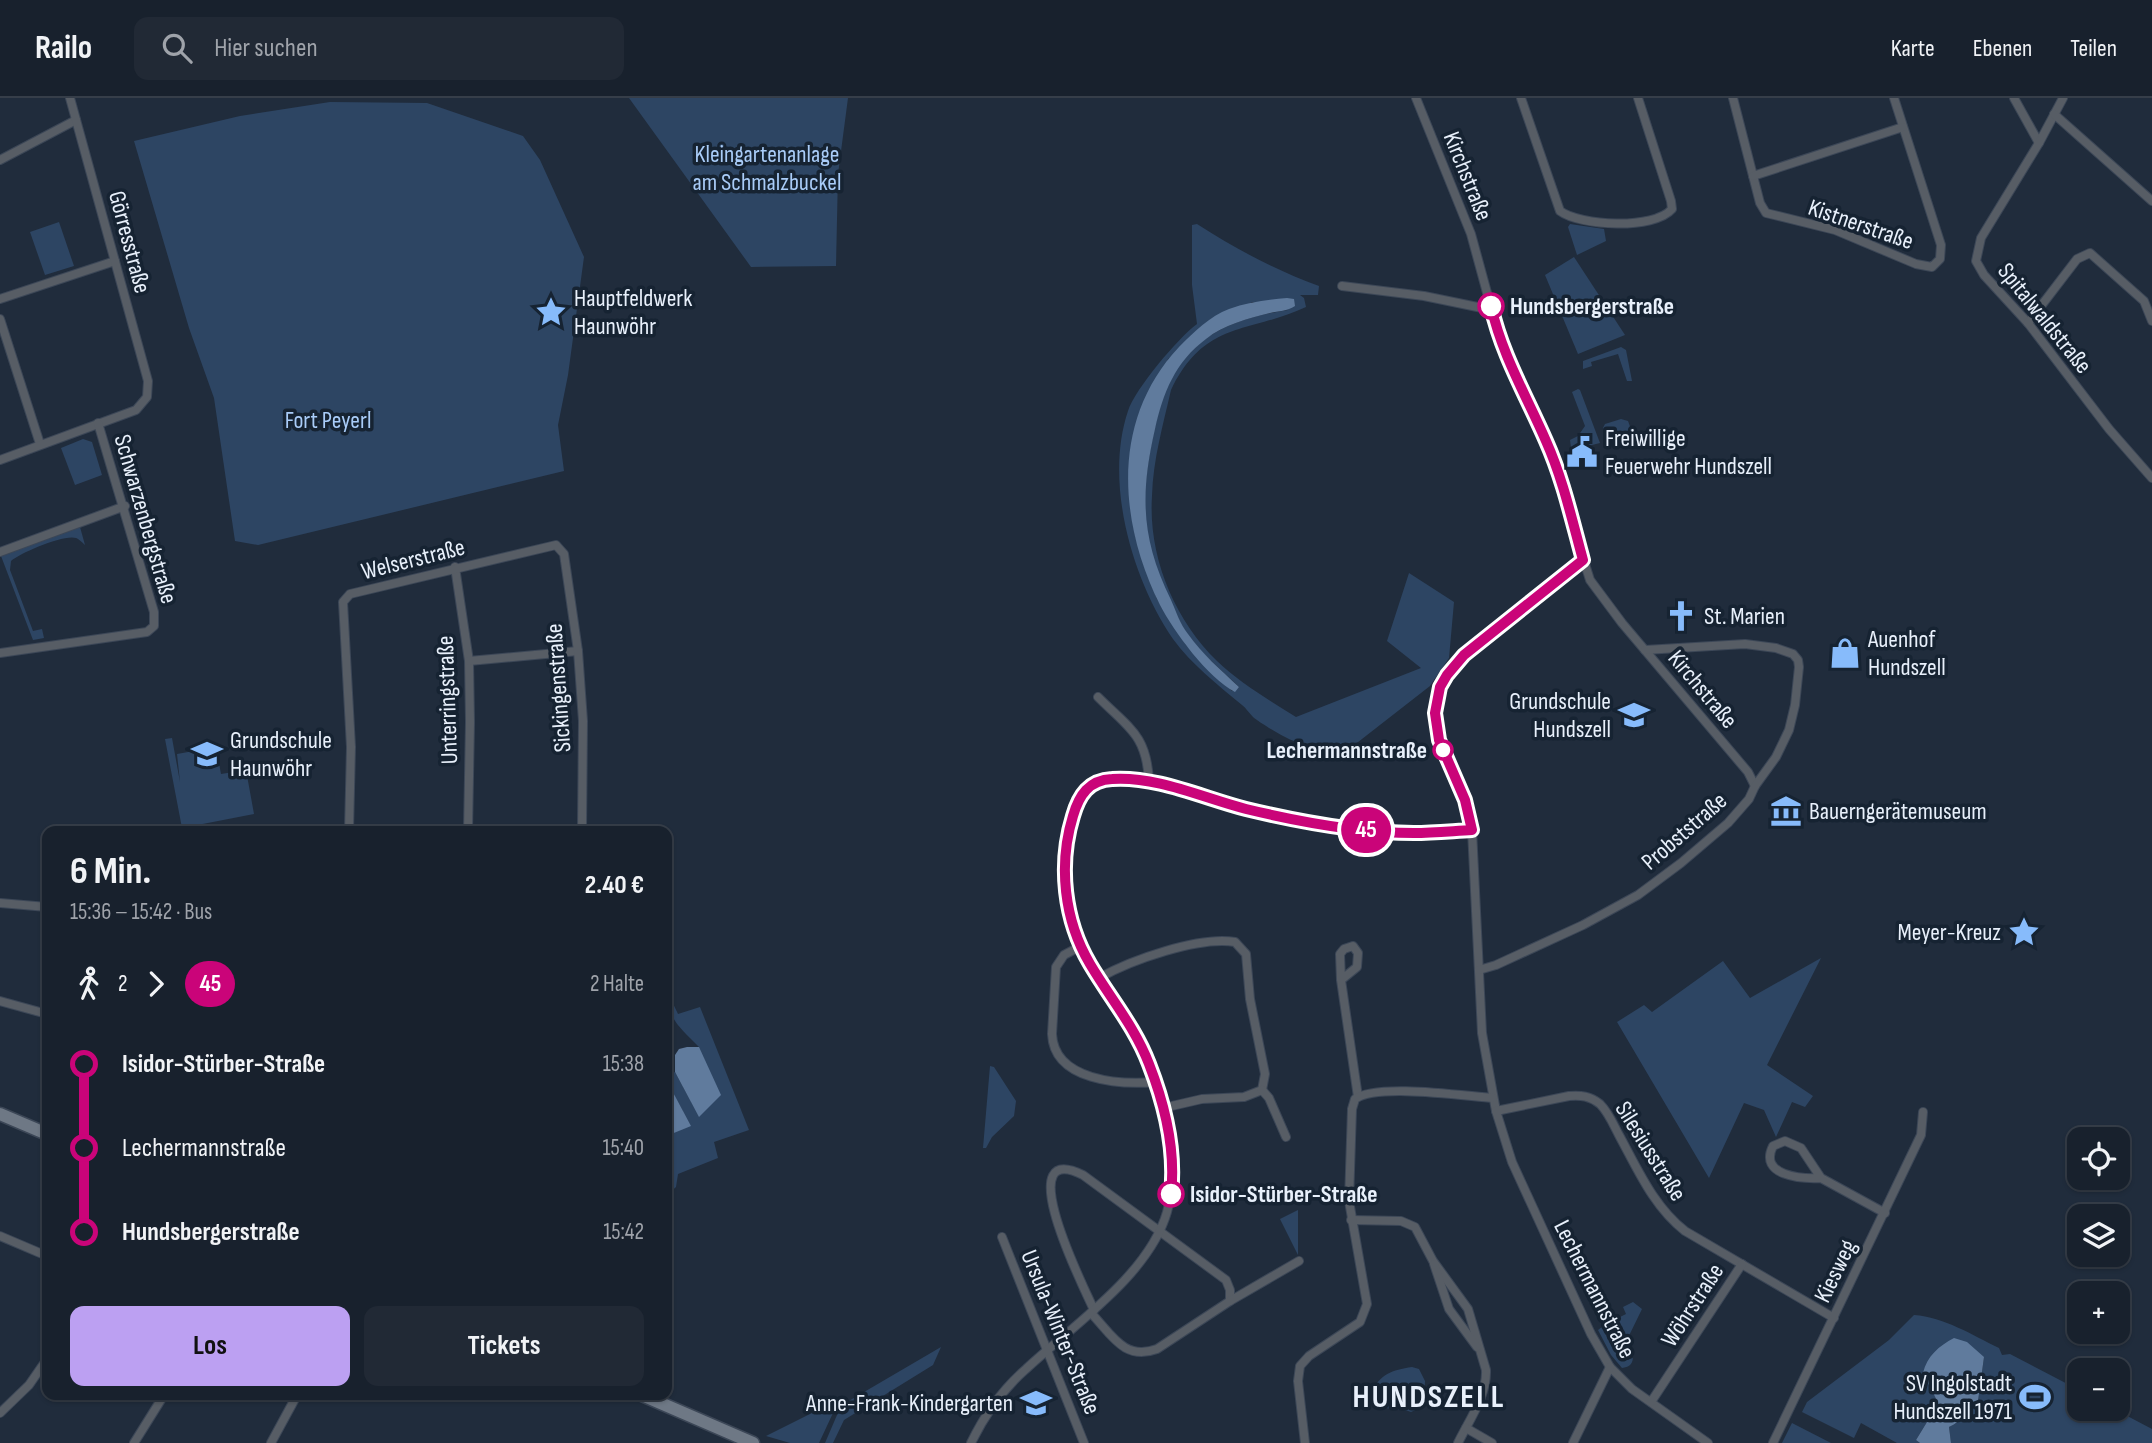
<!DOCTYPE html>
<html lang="de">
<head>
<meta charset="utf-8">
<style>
	body { margin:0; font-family:"Sofia Sans Condensed",sans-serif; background:#212935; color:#f1f3f6; height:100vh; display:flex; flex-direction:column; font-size:26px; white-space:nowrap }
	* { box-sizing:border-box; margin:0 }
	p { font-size:23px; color:#9fa3aa }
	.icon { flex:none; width:38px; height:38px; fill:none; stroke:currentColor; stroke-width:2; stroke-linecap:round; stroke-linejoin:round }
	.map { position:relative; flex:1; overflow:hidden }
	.panel { position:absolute; left:42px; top:728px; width:630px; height:574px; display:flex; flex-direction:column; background:#18212d; border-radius:14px; box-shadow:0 2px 5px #0004,0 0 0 2px #363e49 }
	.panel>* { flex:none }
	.badge { padding:0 14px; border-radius:23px; font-size:24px; line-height:46px }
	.controls { position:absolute; left:2067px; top:1029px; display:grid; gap:14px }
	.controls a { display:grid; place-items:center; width:63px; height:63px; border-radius:14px; background:#18212d; box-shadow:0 2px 5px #0004,0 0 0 2px #363e49; font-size:35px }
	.map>.badge { position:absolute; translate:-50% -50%; box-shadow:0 0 0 4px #fff }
	.legs { display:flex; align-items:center; gap:10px; height:77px; padding:0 28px; font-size:23px }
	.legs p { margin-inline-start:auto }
	.overview { display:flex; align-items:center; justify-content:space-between; height:119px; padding:0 28px }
	h1 { font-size:38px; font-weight:700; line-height:52px }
	.primary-button { display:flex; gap:14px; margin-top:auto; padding:14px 28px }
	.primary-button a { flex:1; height:80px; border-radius:14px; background:#bca0f2; color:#111; font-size:28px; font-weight:700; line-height:80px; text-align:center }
	.primary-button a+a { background:#212935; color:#f1f3f6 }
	ul { padding:0 28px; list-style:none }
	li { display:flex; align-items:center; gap:24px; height:84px; font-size:26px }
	li i { display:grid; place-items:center; width:10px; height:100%; margin:0 9px; background:currentColor }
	li i::after { content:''; width:18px; height:18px; margin:-9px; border:5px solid; border-radius:50%; background:#18212d }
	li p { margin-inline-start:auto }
	li:first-child i { background:linear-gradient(#0000 50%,currentColor 0) }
	li:last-child i { background:linear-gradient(currentColor 50%,#0000 0) }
	header { display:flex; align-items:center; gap:42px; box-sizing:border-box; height:98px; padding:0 35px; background:#18212d; border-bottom:2px solid #363e49 }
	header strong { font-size:33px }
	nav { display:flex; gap:38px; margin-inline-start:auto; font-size:24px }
	.search { width:490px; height:63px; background:#212935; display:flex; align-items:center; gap:18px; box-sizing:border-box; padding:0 24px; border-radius:14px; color:#9fa3aa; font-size:26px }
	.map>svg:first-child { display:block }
	.green { fill:#2d4563; fill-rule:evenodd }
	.water { fill:#607b9d }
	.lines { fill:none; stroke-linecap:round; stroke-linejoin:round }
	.street-casing { stroke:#3c4757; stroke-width:10 }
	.secondary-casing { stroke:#3c4757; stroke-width:15 }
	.street { stroke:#575d65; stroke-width:8 }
	.secondary { stroke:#6e7885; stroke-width:12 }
	.line-1-casing { stroke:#fff; stroke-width:16 }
	.line-1 { stroke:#ca0479; stroke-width:10 }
	.stop-1-dot { fill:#fff; stroke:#ca0479; stroke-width:3.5 }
	.labels { text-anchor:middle; stroke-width:7; stroke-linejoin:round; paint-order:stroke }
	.park-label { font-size:24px; fill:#a9ccf8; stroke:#162332 }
	.street-label { font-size:24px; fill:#e8f0fb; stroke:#162332 }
	.poi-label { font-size:24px; fill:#e8f0fb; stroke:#162332; text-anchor:start }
	.stop-label { font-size:24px; font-weight:bold; fill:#e8f0fb; stroke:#162332; text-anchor:start }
	.district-label { font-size:32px; font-weight:bold; letter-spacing:2px; fill:#e8f0fb; stroke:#162332 }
</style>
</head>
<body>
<header>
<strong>Railo</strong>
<div class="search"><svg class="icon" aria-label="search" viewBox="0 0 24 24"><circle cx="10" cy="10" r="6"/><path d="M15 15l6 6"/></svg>Hier suchen</div>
<nav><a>Karte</a><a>Ebenen</a><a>Teilen</a></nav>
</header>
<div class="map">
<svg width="2152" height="1345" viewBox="0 0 2152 1345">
	<rect width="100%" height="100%" fill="#202c3c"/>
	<!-- green -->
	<g class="green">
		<polygon points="629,0 848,0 838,76 836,168 751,169"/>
		<polygon points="330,4 427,5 523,38 540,62 584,159 568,277 558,327 564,373 258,447 235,443 214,300 189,230 134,43 240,18"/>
		<polygon points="59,124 74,168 45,177 30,134"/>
		<path d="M1197 126C1236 151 1275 172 1319 188L1318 197H1300L1304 200 1306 209C1248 236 1205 222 1171 292 1163 327 1153 362 1152 398 1148 458 1174 521 1217 563 1240 585 1269 602 1296 619L1421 570 1387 543 1409 475 1454 504 1449 560 1430 588 1353 648C1334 646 1312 648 1294 643 1285 640 1260 625 1253 619 1249 615 1246 610 1242 607 1219 588 1191 566 1173 541 1132 481 1104 384 1128 313 1135 291 1178 240 1197 226L1192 187V127ZM1252 204 1288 212C1261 216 1230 224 1208 239 1194 249 1176 269 1169 283 1155 313 1142 388 1145 420 1149 459 1166 497 1184 531 1197 553 1221 571 1239 589L1232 593 1186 547 1157 501 1144 468 1135 437 1130 407 1129 376 1168 261Z"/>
		<polygon points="1570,126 1604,131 1606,143 1577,157 1568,129"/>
		<polygon points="1574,159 1625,237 1578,256 1545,177"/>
		<polygon points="1621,249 1626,252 1632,283 1627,283 1618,256 1591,264 1592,268 1583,271 1583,263"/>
		<polygon points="1578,291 1580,292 1600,345 1588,348 1586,344 1571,350 1570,342 1578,338 1585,328 1572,294"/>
		<polygon points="1621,321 1628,323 1632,334 1629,337 1608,345 1603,330 1605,326"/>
		<polygon points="83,341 92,344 102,377 75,387 61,350"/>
		<path d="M80 429 85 447C83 445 79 441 76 440 64 436 20 455 11 463L10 472 33 533 42 531 44 540 33 542 1 458Z"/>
		<polygon points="172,640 180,684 177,656 216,649 221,676 246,672 254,716 182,730 165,641"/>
		<polygon points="1821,860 1767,967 1813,998 1805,1009 1792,1004 1776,1039 1764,1012 1744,1005 1709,1080 1617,924 1644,907 1652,914 1723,863 1750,900"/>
		<path d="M667 893 678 916 700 909 749 1032 714 1044 718 1060 678 1076 676 1089 667 1097V1042L669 1037 690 1027 667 983V978L675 974 699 1018V949C681 930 667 922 667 893Z"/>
		<polygon points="990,968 994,969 1016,1003 1014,1018 992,1039 986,1050 983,1050"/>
		<polygon points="1298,1112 1298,1157 1280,1121"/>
		<path d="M1633 1204 1642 1211 1623 1250 1624 1263 1633 1260C1632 1267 1629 1269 1622 1270L1611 1257 1598 1232 1602 1229 1607 1239 1610 1238 1612 1243 1620 1239 1618 1233 1621 1232 1616 1221 1626 1216 1623 1209Z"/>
		<path d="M1914 1217C1944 1219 1972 1237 1999 1250L2002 1257 2010 1256 2079 1292V1311H2114L2152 1331V1345H1951L1949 1329C1962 1324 1967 1311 1978 1303L1984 1259 1926 1281C1935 1295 1940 1306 1940 1323L1927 1324 1916 1342 1920 1345H1897L1861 1325 1854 1340 1802 1314 1807 1304 1889 1242Z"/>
		<polygon points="941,1249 933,1267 844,1322 833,1345 825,1345 837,1317 847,1304"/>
		<path d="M1412 1269 1419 1271 1425 1283 1424 1308 1411 1314C1399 1309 1389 1313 1376 1307L1371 1295C1380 1276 1392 1272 1412 1269Z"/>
		<polygon points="844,1299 833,1315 819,1345 790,1345 766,1338"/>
		<polygon points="1792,1325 1831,1345 1782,1345"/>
	</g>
	<!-- water -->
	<g class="water">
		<path d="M1287 200 1294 201 1295 208C1287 213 1279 213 1270 215 1249 220 1223 227 1206 241 1175 264 1163 295 1155 331 1140 397 1141 441 1171 502 1176 513 1180 526 1188 536 1202 556 1221 572 1239 589L1235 594C1208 580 1174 534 1160 507 1118 423 1111 321 1179 249 1194 234 1210 218 1229 211 1248 204 1267 202 1287 200Z"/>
		<polygon points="687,949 699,949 721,997 699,1019 675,974 675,957 679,951"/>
		<polygon points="667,983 691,1028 669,1037 667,1031"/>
		<path d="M1954 1240 1967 1244 1984 1259 1978 1303C1967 1311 1962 1324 1949 1329L1951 1345H1920L1916 1342 1927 1324 1940 1323C1940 1300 1931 1294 1923 1275 1927 1258 1939 1248 1954 1240Z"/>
	</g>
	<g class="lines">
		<defs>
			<g id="street">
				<polyline points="1416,0 1471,136 1501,246 1546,343 1590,482 1622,525 1748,674 1755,688"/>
				<path d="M1521 0 1560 113C1580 128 1654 132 1672 111L1671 103 1638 0"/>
				<polyline points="1733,0 1760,105 1766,115 1835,132 1916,166 1932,169 1940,161 1941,147 1894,0"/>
				<polyline points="2014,0 2039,45"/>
				<polyline points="2063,0 2039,45 1981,140 1976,163 1984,177 2028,225 2109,331 2152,380"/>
				<polyline points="2054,16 2152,103"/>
				<polyline points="0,62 76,22"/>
				<polyline points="1753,78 1903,29"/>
				<polyline points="1342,188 1424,198 1492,212"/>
				<polyline points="0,201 115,163"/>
				<polyline points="0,221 40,346"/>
				<polyline points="2028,225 2077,161 2090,155 2144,203 2152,223"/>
				<polyline points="0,362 136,312 147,299 148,283 70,0"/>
				<polyline points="0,454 125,408"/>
				<polyline points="1583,462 1509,519 1464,557 1447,577 1440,589 1435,615 1439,642 1465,702 1472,732 1482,935 1496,1013 1512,1064 1591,1236 1610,1269 1632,1291 1708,1345"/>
				<polyline points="455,469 469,563 470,624 468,733"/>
				<polyline points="0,555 147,534 154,528 154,514 98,325"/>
				<polyline points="469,563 578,553"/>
				<path d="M1098 599C1129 630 1147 637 1149 684"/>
				<polyline points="349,733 351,649 343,504 350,496 556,447 564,456 578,553 583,623 582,733"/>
				<polyline points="0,805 47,809"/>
				<path d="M1081 848 1064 857 1056 869 1052 936C1054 983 1120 987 1156 984"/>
				<polyline points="1479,872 1496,867 1583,827 1638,797 1681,765 1728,725 1749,701 1755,688 1776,659 1789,632 1795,607 1799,569 1798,562 1793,556 1776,550 1745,546 1645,552"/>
				<path d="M1099 880C1131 862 1199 838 1235 844L1246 856 1250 901 1265 976 1262 992 1244 999 1202 1001 1163 1010"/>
				<polyline points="1341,882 1340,856 1344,851 1353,848 1358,855 1357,869 1341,882 1358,999"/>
				<polyline points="0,903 47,916"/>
				<polyline points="1262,992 1269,1000 1286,1039"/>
				<path d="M1496 1013 1569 998C1581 997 1590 998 1600 1006 1609 1015 1614 1028 1620 1039 1638 1072 1654 1109 1685 1133L1834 1220"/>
				<path d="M1821 1080C1802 1081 1758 1078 1773 1048L1785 1043 1801 1050 1821 1080 1885 1115"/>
				<path d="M1351 1122 1401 1123 1415 1129 1433 1163 1468 1211 1486 1272C1487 1298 1469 1322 1458 1345"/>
				<polyline points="0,1138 47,1158"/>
				<polyline points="1002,1139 1084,1345"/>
				<polyline points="1434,1166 1449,1211 1477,1249"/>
				<path d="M1094 1212C1086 1194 1008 1040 1083 1077L1226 1182 1230 1192V1203"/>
				<path d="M1091 1215C1112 1237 1124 1263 1157 1251L1230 1203 1299 1163"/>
				<polyline points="493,1297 501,1297"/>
				<polyline points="1651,1304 1742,1166"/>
				<polyline points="0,1315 29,1287 47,1261"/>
				<polyline points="1466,1330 1492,1345"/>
				<polyline points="134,1345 164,1297"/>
				<polyline points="271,1345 297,1297"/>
				<path d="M971 1345C984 1318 1003 1291 1026 1271 1072 1228 1149 1177 1167 1114 1181 1064 1166 1007 1147 961 1135 930 1115 905 1097 877 1069 833 1060 784 1069 733 1072 717 1077 696 1091 687 1116 671 1156 686 1181 693 1257 714 1336 736 1415 735 1434 735 1453 733 1472 732"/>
				<path d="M1305 1345 1298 1283 1300 1268 1309 1258 1360 1224 1367 1206 1349 1103 1352 1011 1355 1001C1377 985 1464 998 1493 1000"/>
				<polyline points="1573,1345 1610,1269"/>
				<polyline points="1773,1345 1921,1037 1923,1014"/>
			</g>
			<g id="secondary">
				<polyline points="0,1016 47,1036"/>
				<polyline points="642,1297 753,1345"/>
			</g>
		</defs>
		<!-- street casing -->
		<use href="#street" class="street-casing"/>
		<!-- secondary casing -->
		<use href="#secondary" class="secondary-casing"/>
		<!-- street -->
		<use href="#street" class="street"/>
		<!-- secondary -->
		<use href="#secondary" class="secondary"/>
	</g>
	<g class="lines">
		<defs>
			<path id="line-1" d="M1171 1096C1176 1052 1165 1007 1149 966 1135 929 1110 900 1090 866 1064 822 1058 767 1073 718 1079 697 1089 682 1112 681 1157 678 1203 700 1246 711 1300 724 1358 735 1414 735 1433 735 1453 733 1472 732L1465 702 1439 642 1435 615 1440 589 1447 577 1464 557 1583 462C1572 422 1563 381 1546 343 1526 297 1502 257 1491 208"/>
		</defs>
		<!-- line-1 casing -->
		<use href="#line-1" class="line-1-casing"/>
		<!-- line-1 -->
		<use href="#line-1" class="line-1"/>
	</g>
	<!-- icons -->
	<defs>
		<symbol id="sight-bare" viewBox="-9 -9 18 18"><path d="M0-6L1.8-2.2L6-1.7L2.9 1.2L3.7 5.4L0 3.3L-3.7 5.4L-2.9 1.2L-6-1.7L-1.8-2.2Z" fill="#87bbfb" stroke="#162332" stroke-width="2.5" paint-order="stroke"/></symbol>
		<symbol id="civic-bare" viewBox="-9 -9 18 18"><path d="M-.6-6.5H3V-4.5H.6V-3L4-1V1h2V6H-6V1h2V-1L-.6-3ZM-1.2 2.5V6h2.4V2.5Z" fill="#87bbfb" stroke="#162332" stroke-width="2.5" paint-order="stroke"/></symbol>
		<symbol id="church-bare" viewBox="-9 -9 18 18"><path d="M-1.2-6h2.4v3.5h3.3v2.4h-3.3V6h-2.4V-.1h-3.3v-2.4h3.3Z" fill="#87bbfb" stroke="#162332" stroke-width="2.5" paint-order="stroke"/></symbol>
		<symbol id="shop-bare" viewBox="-9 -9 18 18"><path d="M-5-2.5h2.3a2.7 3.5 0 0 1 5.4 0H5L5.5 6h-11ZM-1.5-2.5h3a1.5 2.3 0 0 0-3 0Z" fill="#87bbfb" stroke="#162332" stroke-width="2.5" paint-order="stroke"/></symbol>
		<symbol id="school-bare" viewBox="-9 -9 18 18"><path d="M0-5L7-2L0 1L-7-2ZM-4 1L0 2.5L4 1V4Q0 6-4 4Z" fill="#87bbfb" stroke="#162332" stroke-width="2.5" paint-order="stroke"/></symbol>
		<symbol id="museum-bare" viewBox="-9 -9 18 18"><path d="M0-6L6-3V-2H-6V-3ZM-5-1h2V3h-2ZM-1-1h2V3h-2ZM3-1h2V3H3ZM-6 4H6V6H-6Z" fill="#87bbfb" stroke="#162332" stroke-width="2.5" paint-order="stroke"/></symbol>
		<symbol id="stadium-bare" viewBox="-9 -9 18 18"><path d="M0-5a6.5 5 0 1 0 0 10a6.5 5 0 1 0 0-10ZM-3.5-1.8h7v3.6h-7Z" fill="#87bbfb" stroke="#162332" stroke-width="2.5" paint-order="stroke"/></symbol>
	</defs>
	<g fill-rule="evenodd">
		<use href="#sight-bare" x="529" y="192" width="44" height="44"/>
		<use href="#civic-bare" x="1560" y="332" width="44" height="44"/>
		<use href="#church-bare" x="1659" y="496" width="44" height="44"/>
		<use href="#shop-bare" x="1823" y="533" width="44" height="44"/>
		<use href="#school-bare" x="1612" y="595" width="44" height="44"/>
		<use href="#school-bare" x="185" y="634" width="44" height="44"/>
		<use href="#museum-bare" x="1764" y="691" width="44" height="44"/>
		<use href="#sight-bare" x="2002" y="812" width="44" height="44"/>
		<use href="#stadium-bare" x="2013" y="1277" width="44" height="44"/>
		<use href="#school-bare" x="1014" y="1283" width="44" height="44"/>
	</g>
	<!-- markers -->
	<g class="stop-1-dot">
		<circle cx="1491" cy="208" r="12"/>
		<circle cx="1443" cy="652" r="9"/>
		<circle cx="1171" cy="1096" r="12"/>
	</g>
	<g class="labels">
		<!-- park labels -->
		<g class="park-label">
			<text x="767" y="64">Kleingartenanlage<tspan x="767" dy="28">am Schmalzbuckel</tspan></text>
			<text x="328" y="330">Fort Peyerl</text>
		</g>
		<!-- street labels -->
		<g class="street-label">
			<text transform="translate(1468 78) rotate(68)" y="8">Kirchstraße</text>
			<text transform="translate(1861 126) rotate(19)" y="8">Kistnerstraße</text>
			<text transform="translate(130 144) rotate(75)" y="8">Görresstraße</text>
			<text transform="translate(2045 220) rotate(51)" y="8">Spitalwaldstraße</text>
			<text transform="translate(146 421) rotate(74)" y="8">Schwarzenbergstraße</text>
			<text transform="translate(413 461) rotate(-14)" y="8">Welserstraße</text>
			<text transform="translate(558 590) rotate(-94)" y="8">Sickingenstraße</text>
			<text transform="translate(1703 591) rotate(50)" y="8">Kirchstraße</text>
			<text transform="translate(447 602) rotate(-92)" y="8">Unterringstraße</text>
			<text transform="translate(1684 733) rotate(-41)" y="8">Probststraße</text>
			<text transform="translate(1651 1053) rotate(58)" y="8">Silesiusstraße</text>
			<text transform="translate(1835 1173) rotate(-64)" y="8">Kiesweg</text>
			<text transform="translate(1595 1191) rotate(63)" y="8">Lechermannstraße</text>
			<text transform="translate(1692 1207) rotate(-57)" y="8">Wöhrstraße</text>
			<text transform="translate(1061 1234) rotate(68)" y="8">Ursula-Winter-Straße</text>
		</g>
		<!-- poi labels -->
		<g class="poi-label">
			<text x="574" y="208">Hauptfeldwerk<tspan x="574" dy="28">Haunwöhr</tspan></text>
			<text x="1605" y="348">Freiwillige<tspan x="1605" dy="28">Feuerwehr Hundszell</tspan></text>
			<text x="1704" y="526">St. Marien</text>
			<text x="1868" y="549">Auenhof<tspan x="1868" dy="28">Hundszell</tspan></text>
			<text x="1611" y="611" text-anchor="end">Grundschule<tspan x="1611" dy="28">Hundszell</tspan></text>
			<text x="230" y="650">Grundschule<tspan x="230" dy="28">Haunwöhr</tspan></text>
			<text x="1809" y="721">Bauerngerätemuseum</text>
			<text x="2001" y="842" text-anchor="end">Meyer-Kreuz</text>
			<text x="2012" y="1293" text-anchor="end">SV Ingolstadt<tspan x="2012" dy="28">Hundszell 1971</tspan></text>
			<text x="1013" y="1313" text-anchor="end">Anne-Frank-Kindergarten</text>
		</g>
		<!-- stop labels -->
		<g class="stop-label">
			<text x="1510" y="216">Hundsbergerstraße</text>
			<text x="1427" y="660" text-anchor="end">Lechermannstraße</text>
			<text x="1190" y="1104">Isidor-Stürber-Straße</text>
		</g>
		<!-- district labels -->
		<g class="district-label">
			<text x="1429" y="1309">HUNDSZELL</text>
		</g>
	</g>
</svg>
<div class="controls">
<a><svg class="icon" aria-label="locate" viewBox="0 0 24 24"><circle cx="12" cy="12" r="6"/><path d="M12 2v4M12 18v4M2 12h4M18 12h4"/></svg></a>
<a><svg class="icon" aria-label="layers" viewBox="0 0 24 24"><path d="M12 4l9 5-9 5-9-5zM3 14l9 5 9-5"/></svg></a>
<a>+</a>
<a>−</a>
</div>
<b class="badge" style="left:1366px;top:732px;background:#ca0479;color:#fff">45</b>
<section class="panel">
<div class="overview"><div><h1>6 Min.</h1><p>15:36 – 15:42 · Bus</p></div><b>2.40 €</b></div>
<div class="legs"><svg class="icon" aria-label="walk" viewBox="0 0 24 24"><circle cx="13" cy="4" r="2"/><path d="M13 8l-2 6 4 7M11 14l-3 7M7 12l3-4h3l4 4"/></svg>2<svg class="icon" aria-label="forward" viewBox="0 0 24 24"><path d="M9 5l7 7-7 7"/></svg><b class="badge" style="background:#ca0479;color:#fff">45</b><p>2 Halte</p></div>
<ul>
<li><i style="color:#ca0479"></i><b>Isidor-Stürber-Straße</b><p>15:38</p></li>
<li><i style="color:#ca0479"></i><span>Lechermannstraße</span><p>15:40</p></li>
<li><i style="color:#ca0479"></i><b>Hundsbergerstraße</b><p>15:42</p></li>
</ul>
<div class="primary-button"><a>Los</a><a>Tickets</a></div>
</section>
</div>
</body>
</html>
